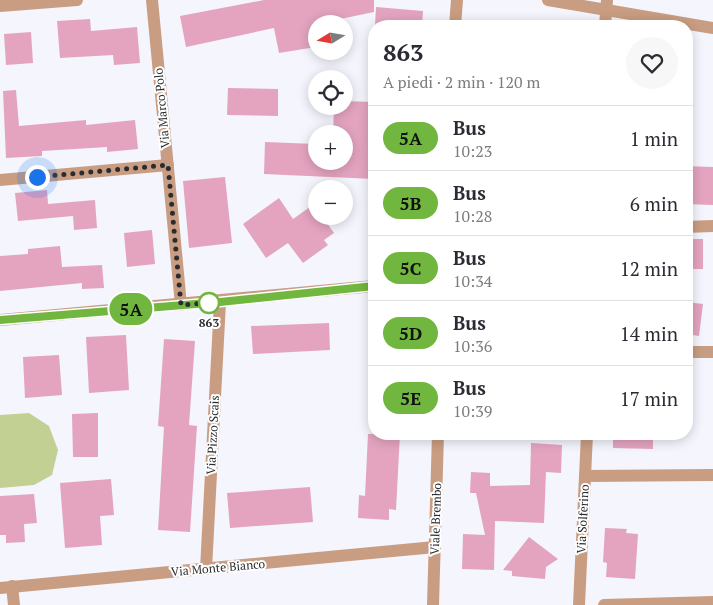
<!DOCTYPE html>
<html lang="it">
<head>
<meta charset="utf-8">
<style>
	body { margin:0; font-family:"PT Serif",serif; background:#f7f7f7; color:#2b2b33; height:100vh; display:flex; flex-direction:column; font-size:19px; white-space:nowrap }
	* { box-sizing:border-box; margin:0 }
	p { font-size:16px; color:#7c7c81 }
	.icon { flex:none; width:28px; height:28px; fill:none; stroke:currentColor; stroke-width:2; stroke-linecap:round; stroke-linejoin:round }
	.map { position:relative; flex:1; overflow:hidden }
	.details { position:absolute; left:368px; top:20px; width:325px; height:420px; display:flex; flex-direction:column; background:#fff; border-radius:20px; box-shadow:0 2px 12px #0003 }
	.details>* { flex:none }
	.badge { padding:0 10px; border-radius:16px; font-size:18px; line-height:32px }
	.needle { width:32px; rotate:259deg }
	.fabs { position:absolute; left:308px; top:15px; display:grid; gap:10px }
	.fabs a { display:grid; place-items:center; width:45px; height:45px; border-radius:50%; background:#fff; box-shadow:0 2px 12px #0003; font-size:25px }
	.you { position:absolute; width:25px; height:25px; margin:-12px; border:4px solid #fff; border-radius:50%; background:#1a73e8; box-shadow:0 0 0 8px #1a73e833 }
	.map>.badge { position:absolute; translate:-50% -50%; box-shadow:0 0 0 2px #fff }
	.round { display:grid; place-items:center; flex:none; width:52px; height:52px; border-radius:26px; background:#f7f7f7 }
	.overview { display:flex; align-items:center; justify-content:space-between; height:85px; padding:0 15px }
	h1 { font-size:24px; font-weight:700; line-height:38px }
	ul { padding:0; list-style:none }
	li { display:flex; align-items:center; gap:15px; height:65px; padding:0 15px; border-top:1px solid #e1e1e2 }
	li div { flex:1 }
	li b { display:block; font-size:19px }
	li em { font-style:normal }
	li .badge { min-width:55px; font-weight:700; text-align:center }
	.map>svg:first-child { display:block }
	.green { fill:#c3d094 }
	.building { fill:#e4a4c0 }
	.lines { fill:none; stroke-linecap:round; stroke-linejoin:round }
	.minor { stroke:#c99d82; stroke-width:12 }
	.line-casing { stroke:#fff; stroke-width:11 }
	.line { stroke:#71b73f; stroke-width:8 }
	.walk { stroke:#2b2c2f; stroke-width:5; stroke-dasharray:0 9 }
	.stop-dot { fill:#fff; stroke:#71b73f; stroke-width:2.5 }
	.labels { text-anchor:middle; stroke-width:4; stroke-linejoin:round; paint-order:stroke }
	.street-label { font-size:12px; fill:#2b2c2f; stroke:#fff }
	.stop-label { font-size:12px; font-weight:bold; fill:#2b2c2f; stroke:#fff }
</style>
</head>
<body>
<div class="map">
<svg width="713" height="605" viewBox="0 0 713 605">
	<rect width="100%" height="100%" fill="#f4f5fd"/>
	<!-- green -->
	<polygon class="green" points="29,413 49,426 58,450 52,475 34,485 0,488 0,415"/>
	<!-- building -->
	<g class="building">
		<polygon points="264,0 374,0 374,12 316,24 316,47 279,53 274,28 186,47 180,16"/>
		<polygon points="376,7 423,11 422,26 375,26"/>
		<polygon points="90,19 91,31 137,27 140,63 114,65 113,55 60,58 57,21"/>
		<polygon points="31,32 33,63 6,65 4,34"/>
		<polygon points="228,88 278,89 278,116 227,115"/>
		<polygon points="16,90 19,126 86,120 86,125 135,120 138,149 107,152 107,147 42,151 42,156 6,158 3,91"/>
		<polygon points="344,101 374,102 374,179 264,174 265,142 316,144 316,161 344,161 344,134 333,134 334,106 344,106"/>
		<polygon points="686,166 713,167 713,205 686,204"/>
		<polygon points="225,177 232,243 189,248 183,181"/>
		<polygon points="47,190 48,204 95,200 97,228 74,230 73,216 18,221 15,193"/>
		<polygon points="279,198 293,219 314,204 316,208 316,216 322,216 334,233 324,240 328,245 303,263 288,243 266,258 243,224"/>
		<polygon points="152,230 155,264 127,267 124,233"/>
		<rect x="686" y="239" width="17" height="30"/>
		<polygon points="60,246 62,267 102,265 104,288 82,289 82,283 0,291 0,256 28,254 28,249"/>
		<polygon points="686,302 703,304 699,336 686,334"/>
		<polygon points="329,323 330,350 253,354 251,326"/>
		<polygon points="126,335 129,390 89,393 86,337"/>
		<polygon points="164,339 195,341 189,425 197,426 190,532 158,530 164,427 158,426"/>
		<polygon points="59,355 62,395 25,398 23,357"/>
		<polygon points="98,413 98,457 73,457 72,414"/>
		<polygon points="368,434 400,434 396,510 389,509 389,520 358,518 359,495 365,496"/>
		<polygon points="613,434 653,434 653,449 613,448"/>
		<polygon points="531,443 562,445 561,473 546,472 544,523 495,521 494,570 462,569 463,534 485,535 476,493 470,493 471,472 490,473 490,486 530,485"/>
		<polygon points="111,479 114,515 100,516 102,545 65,548 60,483"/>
		<polygon points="310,487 313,522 230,528 227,493"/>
		<polygon points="34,494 37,523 24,524 25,542 6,543 6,535 0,535 0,496"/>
		<polygon points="605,528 627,529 626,533 638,534 635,579 606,577 607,563 603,562"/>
		<polygon points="529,537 558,559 546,567 545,579 512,576 512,571 503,570"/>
	</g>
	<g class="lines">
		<!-- minor -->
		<g class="minor">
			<polyline points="152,0 181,305"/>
			<polyline points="548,0 713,28"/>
			<polyline points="0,6 77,0"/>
			<polyline points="455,26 457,0"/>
			<polyline points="605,26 607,0"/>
			<polyline points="0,180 168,165"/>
			<polyline points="686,227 713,226"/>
			<polyline points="0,320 374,286"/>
			<polyline points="686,352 713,352"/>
			<polyline points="585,476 713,475"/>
			<polyline points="206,569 220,302"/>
			<polyline points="12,586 14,605"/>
			<polyline points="0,588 435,547"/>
			<polyline points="433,605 438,434"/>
			<polyline points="579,605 587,434"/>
			<polyline points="604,605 713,602"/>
		</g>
	</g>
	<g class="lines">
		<defs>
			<polyline id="line" points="0,320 220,302 374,286"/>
		</defs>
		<!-- line casing -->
		<use href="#line" class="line-casing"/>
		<!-- line -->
		<use href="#line" class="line"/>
		<!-- walk -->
		<polyline class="walk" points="37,177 168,165 181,305 209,303"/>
	</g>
	<!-- markers -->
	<circle class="stop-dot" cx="209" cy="303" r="10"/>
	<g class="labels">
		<!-- street labels -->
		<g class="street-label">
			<text transform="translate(162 108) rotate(-95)" y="4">Via Marco Polo</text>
			<text transform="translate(213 435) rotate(-87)" y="4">Via Pizzo Scais</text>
			<text transform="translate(436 519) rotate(-88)" y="4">Viale Brembo</text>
			<text transform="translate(583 519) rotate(-87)" y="4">Via Solferino</text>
			<text transform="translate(218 568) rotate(-5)" y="4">Via Monte Bianco</text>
		</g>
		<!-- stop labels -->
		<g class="stop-label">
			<text x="209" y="327">863</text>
		</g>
	</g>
</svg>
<div class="fabs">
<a><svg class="needle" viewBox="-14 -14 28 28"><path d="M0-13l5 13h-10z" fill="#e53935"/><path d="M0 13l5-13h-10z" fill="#7c7c81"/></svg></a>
<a><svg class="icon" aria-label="locate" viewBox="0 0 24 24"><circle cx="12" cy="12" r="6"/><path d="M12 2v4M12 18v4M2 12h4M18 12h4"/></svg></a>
<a>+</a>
<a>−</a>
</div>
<div class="you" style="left:37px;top:177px"></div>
<b class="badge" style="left:131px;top:309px;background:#71b73f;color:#111">5A</b>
<section class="details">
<div class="overview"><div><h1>863</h1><p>A piedi · 2 min · 120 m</p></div><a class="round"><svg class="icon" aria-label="heart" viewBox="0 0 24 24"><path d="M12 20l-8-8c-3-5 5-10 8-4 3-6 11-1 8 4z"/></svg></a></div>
<ul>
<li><span class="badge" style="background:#71b73f;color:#111">5A</span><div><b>Bus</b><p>10:23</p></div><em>1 min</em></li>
<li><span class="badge" style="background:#71b73f;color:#111">5B</span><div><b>Bus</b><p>10:28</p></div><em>6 min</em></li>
<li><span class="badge" style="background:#71b73f;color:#111">5C</span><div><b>Bus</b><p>10:34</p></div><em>12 min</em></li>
<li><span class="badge" style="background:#71b73f;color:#111">5D</span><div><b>Bus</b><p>10:36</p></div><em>14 min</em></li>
<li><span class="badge" style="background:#71b73f;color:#111">5E</span><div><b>Bus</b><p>10:39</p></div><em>17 min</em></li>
</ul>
</section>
</div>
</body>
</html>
